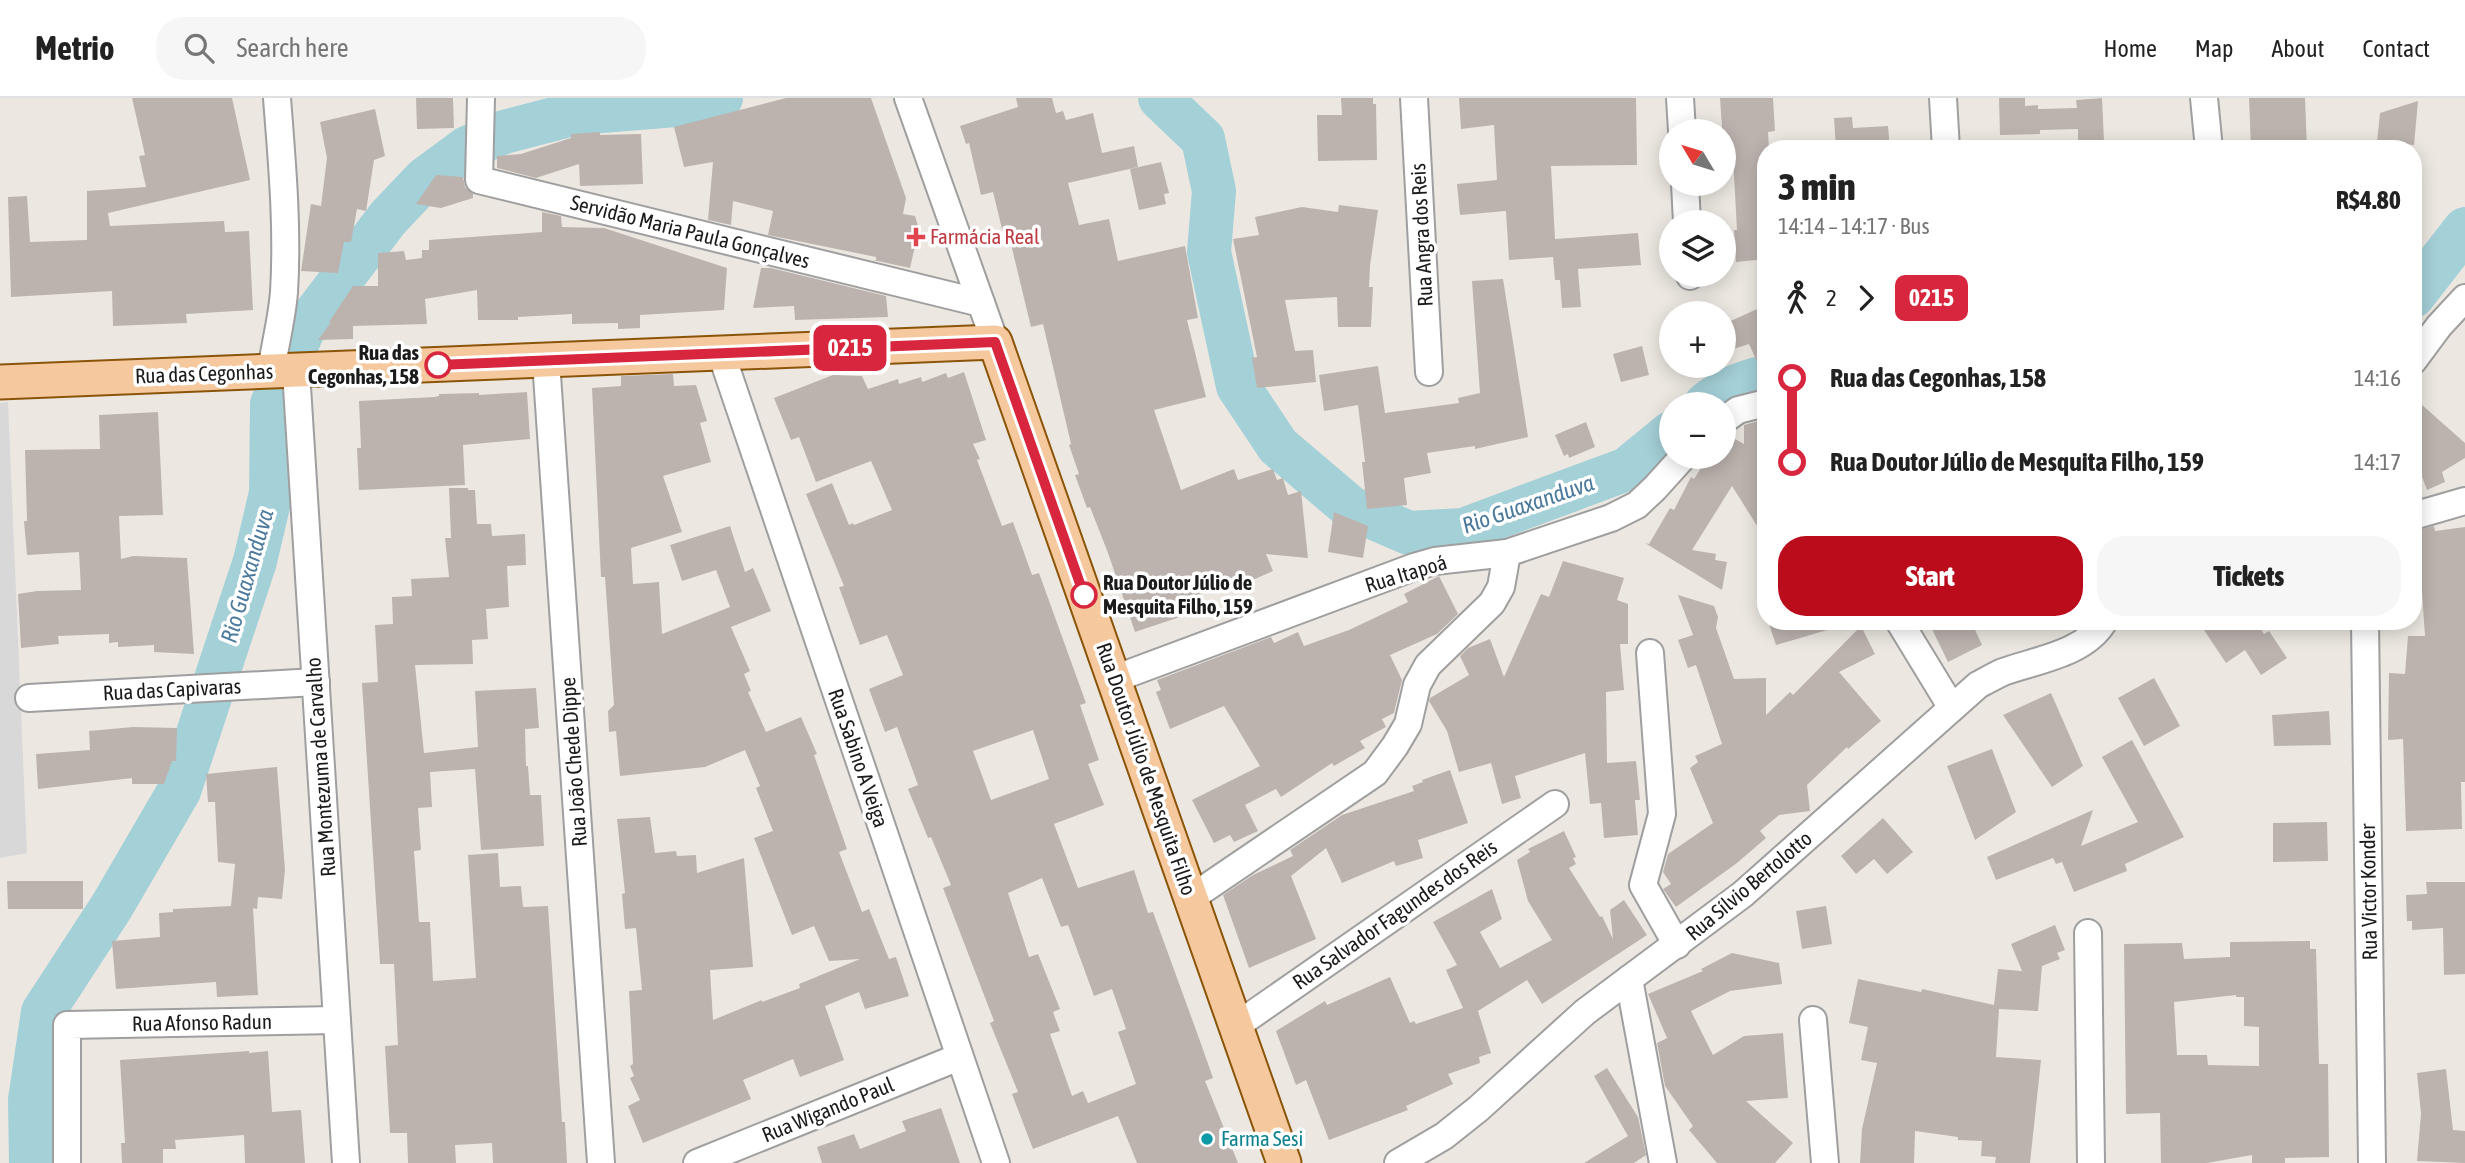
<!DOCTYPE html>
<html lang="en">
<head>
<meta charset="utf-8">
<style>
	body { margin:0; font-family:"Asap Condensed",sans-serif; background:#f6f6f6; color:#222; height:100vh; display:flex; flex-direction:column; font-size:26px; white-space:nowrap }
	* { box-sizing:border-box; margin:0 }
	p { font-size:23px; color:#767676 }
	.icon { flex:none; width:38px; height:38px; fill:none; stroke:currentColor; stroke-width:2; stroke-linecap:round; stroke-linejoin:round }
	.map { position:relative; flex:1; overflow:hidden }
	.side { position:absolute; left:1757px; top:42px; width:665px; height:490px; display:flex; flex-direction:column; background:#fff; border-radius:28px; box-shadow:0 4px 18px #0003 }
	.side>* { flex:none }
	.badge { padding:0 14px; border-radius:10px; font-size:24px; line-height:46px }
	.needle { width:46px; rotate:308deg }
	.fabs { position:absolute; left:1659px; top:21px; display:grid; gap:14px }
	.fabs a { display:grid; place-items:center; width:77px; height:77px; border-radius:50%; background:#fff; box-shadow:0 4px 18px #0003; font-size:35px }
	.map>.badge { position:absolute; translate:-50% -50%; box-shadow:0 0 0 4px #fff }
	.legs { display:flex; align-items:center; gap:10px; height:77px; padding:0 21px; font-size:23px }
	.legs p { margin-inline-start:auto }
	.headline { display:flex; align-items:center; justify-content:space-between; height:119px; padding:0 21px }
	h1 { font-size:38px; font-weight:800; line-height:52px }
	.primary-button { display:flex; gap:14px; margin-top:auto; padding:14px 21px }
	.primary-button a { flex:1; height:80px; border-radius:28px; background:#ba0c1a; color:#fff; font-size:28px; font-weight:800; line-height:80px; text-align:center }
	.primary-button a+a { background:#f6f6f6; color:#222 }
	ul { padding:0 21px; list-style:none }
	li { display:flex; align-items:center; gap:24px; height:84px; font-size:26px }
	li i { display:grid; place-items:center; width:10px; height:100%; margin:0 9px; background:currentColor }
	li i::after { content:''; width:18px; height:18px; margin:-9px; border:5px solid; border-radius:50%; background:#fff }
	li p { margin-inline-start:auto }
	li:first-child i { background:linear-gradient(#0000 50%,currentColor 0) }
	li:last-child i { background:linear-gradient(currentColor 50%,#0000 0) }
	header { display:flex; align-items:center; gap:42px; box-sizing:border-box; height:98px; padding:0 35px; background:#fff; border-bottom:2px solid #e0e0e0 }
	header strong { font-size:33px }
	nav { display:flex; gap:38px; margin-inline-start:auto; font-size:24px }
	.search { width:490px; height:63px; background:#f6f6f6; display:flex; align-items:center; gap:18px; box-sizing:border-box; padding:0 24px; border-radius:28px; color:#767676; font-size:26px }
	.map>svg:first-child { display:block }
	.residential { fill:#d9d8d8 }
	.water { fill:#a4d0d8 }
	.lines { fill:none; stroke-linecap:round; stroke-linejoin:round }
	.river { stroke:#a4d0d8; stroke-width:44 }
	.building { fill:#bcb3ae; fill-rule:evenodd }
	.minor-casing { stroke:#9f9f9f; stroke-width:30 }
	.major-casing { stroke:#8a5509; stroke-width:37 }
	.minor { stroke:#fff; stroke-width:26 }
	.major { stroke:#f5c89d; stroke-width:33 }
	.line-1-casing { stroke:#fff; stroke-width:16 }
	.line-1 { stroke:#d7263d; stroke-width:10 }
	.health-dot { fill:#e0444e; stroke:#fff; stroke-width:2.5 }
	.stop-1-dot { fill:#fff; stroke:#d7263d; stroke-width:3.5 }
	.culture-dot { fill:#0f9aa8; stroke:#fff; stroke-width:2.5 }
	.labels { text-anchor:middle; stroke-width:7; stroke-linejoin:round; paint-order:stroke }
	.street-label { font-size:21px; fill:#1b1b1b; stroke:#fff }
	.health-label { font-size:21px; fill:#be3a42; stroke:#fff; text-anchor:start }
	.stop-label { font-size:21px; font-weight:bold; fill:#1b1b1b; stroke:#fff; text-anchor:end }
	.culture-label { font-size:21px; fill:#0d838f; stroke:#fff; text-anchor:start }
	.water-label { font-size:23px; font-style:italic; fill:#4c7a9d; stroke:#fff }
</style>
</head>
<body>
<header>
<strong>Metrio</strong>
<div class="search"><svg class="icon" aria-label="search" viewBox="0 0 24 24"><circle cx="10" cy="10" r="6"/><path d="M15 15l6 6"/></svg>Search here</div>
<nav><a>Home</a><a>Map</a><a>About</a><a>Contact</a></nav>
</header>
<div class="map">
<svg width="2465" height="1065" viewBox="0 0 2465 1065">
	<rect width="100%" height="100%" fill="#ece8e1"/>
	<!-- residential -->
	<polygon class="residential" points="8,304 27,755 0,760 0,305"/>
	<!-- water -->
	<polygon class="water" points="2465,116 2465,159 2435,195 2413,228 2413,206"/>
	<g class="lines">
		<!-- river -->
		<g class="river">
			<polyline points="1160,0 1203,41 1214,93 1209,154 1238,288 1278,348 1351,410 1409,435 1463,432 1627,371 1671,335"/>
			<polyline points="2413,198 2465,131"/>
			<path d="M1706 306C1722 293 1745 283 1766 279"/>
			<polyline points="31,1065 30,1002 43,914 112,808 179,693 255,463 271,395 272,306 303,232 388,120 425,81 467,50 504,34 577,15 700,5 721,0"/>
		</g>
	</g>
	<!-- building -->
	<g class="building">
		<polygon points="132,0 232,0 250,82 108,115 110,128 224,123 225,134 249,133 253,212 186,216 187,225 113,228 112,193 11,199 8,99 27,98 30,144 87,142 87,93 146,89 139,58 145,57"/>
		<polygon points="416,0 453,0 454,30 417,31"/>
		<polygon points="786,0 871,0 906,100 903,116 915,118 919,131 910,170 873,162 876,162 876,159 768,137 773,113 733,103 731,127 708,122 713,64 684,69 674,29"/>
		<polygon points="1016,0 1052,0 1056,15 1063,13 1066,22 1093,15 1102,55 1134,48 1138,69 1068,85 1079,127 1109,121 1118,163 1185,148 1198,220 1187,222 1206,299 1154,312 1181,392 1234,371 1238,382 1273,371 1277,382 1283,380 1288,397 1301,393 1308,460 1266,456 1273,473 1248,484 1245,478 1193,499 1198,513 1135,534 1108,455 1090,409 1087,410 1075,377 1079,376 1069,347 1071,346 1043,226 1031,229 1009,138 1004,139 993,94 981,97 969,45 966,46 960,28 1018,9"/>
		<polygon points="1341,0 1373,0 1373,6 1376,6 1377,62 1318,63 1317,17 1342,17"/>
		<polygon points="1459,0 1636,0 1637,67 1551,68 1555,141 1638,135 1641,167 1578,171 1581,209 1562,210 1560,182 1555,182 1553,159 1509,162 1506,113 1460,117 1457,86 1497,82 1494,27 1461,31"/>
		<polygon points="1720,0 1773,0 1775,33 1768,34 1769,51 1766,51 1766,161 1736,164 1734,132 1737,132 1733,59 1724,59"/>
		<polygon points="1999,0 2025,0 2025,8 2038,7 2038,11 2077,10 2076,2 2102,0 2104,43 2078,44 2078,31 2040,32 2040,36 2000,37"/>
		<polygon points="2249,0 2305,0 2307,51 2251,51"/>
		<polygon points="2418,3 2414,47 2377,44 2380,15"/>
		<polygon points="375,11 385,58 374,62 366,113 357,111 351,144 344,144 338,175 301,173 311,106 321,108 327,60 320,24"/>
		<polygon points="1852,19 1853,30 1888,28 1890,51 1836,51 1834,20"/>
		<polygon points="600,34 600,37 641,36 643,86 580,88 579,66 536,80 497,70 497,58 521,56 571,40 571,36"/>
		<polygon points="1161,64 1169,95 1164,96 1166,106 1139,112 1130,71"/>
		<polygon points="436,77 463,79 465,89 473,96 473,100 441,110 416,106"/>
		<polygon points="1339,107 1378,112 1370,168 1369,189 1373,189 1371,229 1338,229 1337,199 1285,202 1295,253 1313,252 1316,284 1257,290 1252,260 1257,259 1233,141 1259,137 1255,119 1302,109 1338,114"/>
		<polygon points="542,114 561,118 562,129 604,130 727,170 724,212 640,217 640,230 618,231 618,225 572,226 572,216 518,219 518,222 478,222 477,192 425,201 427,226 353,228 353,241 318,242 331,224 329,224 353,188 378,188 378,155 404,153 406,162 422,160 422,152 429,152 429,142 542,134"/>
		<polygon points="761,170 771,170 886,198 888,219 795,222 794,208 753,210"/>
		<polygon points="1503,181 1528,339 1475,351 1475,348 1427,355 1431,375 1404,380 1407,407 1367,411 1362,364 1365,364 1358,307 1324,313 1319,277 1378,268 1385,315 1459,305 1458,300 1480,295 1472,183"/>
		<polygon points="1766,207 1766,283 1749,246 1724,254 1724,226"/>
		<polygon points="1642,248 1649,277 1621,284 1613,256"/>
		<path d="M964 274 986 342 973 346 980 361 977 362 1002 428 1013 424 1032 477 1039 475 1086 605 1080 607 1099 662 1088 666 1104 707 1054 726 1078 790 1134 772 1148 815 1153 814 1200 943 1213 980 1205 983 1238 1065H1137L1118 1018 1033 1051 1012 996 1018 994 990 925 994 923 943 790 951 787 931 739 928 740 908 691 918 687 897 629 885 634 869 591 903 577 887 537 860 547 839 489 844 488 806 396 832 385 849 427 853 425 854 427 892 412 871 363 816 384 799 339 791 342 774 300 833 277 862 278 868 291 898 281 899 286 921 279 922 284 946 275 948 280ZM1033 632 1049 681 991 702 973 653ZM1042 780 1061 829 1068 827 1094 898 1112 891 1126 931 1118 934 1136 986 1088 1005 1083 993 1072 998 1050 936 1060 933 1053 914 1060 911 1038 856 1029 859 1008 795Z"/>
		<polygon points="673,276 674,288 696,287 707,323 700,325 711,364 663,378 682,434 631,450 633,486 659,484 662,536 730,509 716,472 682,483 670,447 730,428 745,474 753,470 771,513 731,529 750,573 744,576 751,593 748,594 766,634 801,619 817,656 814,657 847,751 839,754 862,814 869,811 889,861 896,859 909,898 865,911 859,894 825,908 844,962 800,979 793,961 743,982 751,1001 643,1045 628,1008 640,1002 630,980 634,978 630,968 633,966 629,893 642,892 636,830 625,831 622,796 625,795 617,721 650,719 655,755 676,753 677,758 696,757 697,775 744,760 753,869 710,872 713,922 762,902 762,904 800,890 799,886 860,861 829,863 814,828 792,837 754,740 773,733 756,690 760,688 745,652 705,669 620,678 616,633 609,634 608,613 614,607 605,479 601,479 592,290 621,288 621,278"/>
		<polygon points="527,294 530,341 463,347 465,387 359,392 357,350 361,350 359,303 434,299 439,298 439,296 479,295 479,297"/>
		<polygon points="2413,299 2465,345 2465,360 2442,374 2445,384 2427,392 2413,355"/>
		<polygon points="158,314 163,417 119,418 121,461 133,458 187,460 194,556 154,554 154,547 118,549 118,544 109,545 109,536 58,538 59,546 21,550 18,496 37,493 81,492 79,454 27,457 24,423 27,423 25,352 100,351 99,317"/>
		<polygon points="1766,321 1766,442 1732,388 1692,452 1716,456 1715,462 1727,464 1722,492 1645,445 1649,446 1670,410 1674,412 1691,379 1694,381 1708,359 1724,359 1724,337 1728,337 1744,346 1744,327"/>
		<polygon points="1586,324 1595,349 1569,360 1568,356 1564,358 1555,337"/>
		<polygon points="449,390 468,390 468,392 475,392 477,426 491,426 492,438 525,436 526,467 507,468 509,509 486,511 488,541 472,542 473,566 415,567 424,655 478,649 475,593 536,590 539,630 525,631 526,668 528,668 530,697 541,697 544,748 481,752 475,671 430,674 432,709 418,710 421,752 414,753 419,824 430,824 433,883 476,880 468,757 498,755 500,789 521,788 523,809 548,808 562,1024 565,1024 567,1065 493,1065 492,1045 455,1047 456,1065 408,1065 407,1035 390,1035 385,948 398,947 394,866 380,866 362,585 378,584 375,527 393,526 392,499 412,498 411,481 449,479 445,440 451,440"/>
		<polygon points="1334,414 1368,428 1363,460 1328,454"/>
		<polygon points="2434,428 2435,433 2465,429 2465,684 2461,684 2462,731 2406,733 2403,641 2388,642 2389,575 2405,576 2408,538 2425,538 2421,479 2413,480 2413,433"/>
		<polygon points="1563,463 1624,480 1617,502 1628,506 1628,546 1620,546 1624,592 1606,594 1607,665 1636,663 1640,702 1635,702 1638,737 1604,740 1601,705 1590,706 1585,655 1515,678 1521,700 1502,706 1491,665 1459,674 1447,633 1429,603 1430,600 1469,577 1460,558 1468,550 1490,541 1504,579 1541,496 1549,499"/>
		<polygon points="1439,478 1458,516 1437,536 1390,557 1402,582 1394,615 1382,621 1386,629 1360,643 1365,650 1334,668 1332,665 1281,699 1276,691 1245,707 1258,733 1234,744 1230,737 1214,745 1192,702 1260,668 1224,608 1170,631 1156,594 1161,592 1157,582 1271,539 1274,545 1298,534 1304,548 1349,532 1408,504 1404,496"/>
		<polygon points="1678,497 1714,508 1718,519 1716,530 1734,581 1766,580 1766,617 1790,594 1793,597 1861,528 1875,556 1839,574 1881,623 1848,651 1847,649 1807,687 1810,713 1779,717 1760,733 1766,740 1737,765 1676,809 1663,791 1671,786 1663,774 1668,756 1713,725 1690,670 1698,664 1695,658 1722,646 1696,567 1688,570 1678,542 1693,537"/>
		<polygon points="1768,523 1840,523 1841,528 1776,547"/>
		<polygon points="1928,523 1971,523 1982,547 1948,564"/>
		<polygon points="2198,523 2256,523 2264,536 2269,533 2287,560 2261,577 2245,552 2226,565"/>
		<polygon points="2154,580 2180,628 2144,648 2118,600"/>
		<polygon points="2051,595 2083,668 2052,689 2003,617"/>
		<polygon points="2329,613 2331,647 2274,648 2272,617"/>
		<polygon points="133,629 177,630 176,663 172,663 164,686 132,686 132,680 38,691 36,656 90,652 89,633"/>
		<polygon points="2132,642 2184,739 2125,766 2127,773 2074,794 2062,764 2056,766 2053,760 1996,782 1987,759 2093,712 2081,748 2138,724 2102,659"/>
		<polygon points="1992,651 2016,714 1975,742 1947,668"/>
		<polygon points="277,669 285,772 282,801 258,799 257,811 253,810 258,897 217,899 216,884 116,891 112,843 160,839 159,815 173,814 173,811 231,808 235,766 218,764 215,704 208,704 206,676"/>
		<polygon points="1450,672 1468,725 1418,742 1423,760 1396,768 1394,763 1342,785 1326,750 1291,778 1316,841 1249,870 1223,797 1253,777 1293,758 1290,752 1342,717 1414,693 1412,688 1423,684 1422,682"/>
		<polygon points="1883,720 1913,754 1887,776 1874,761 1856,776 1841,758"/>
		<polygon points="2327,724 2328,763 2273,764 2273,725"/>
		<polygon points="1564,733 1576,759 1573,760 1576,766 1569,770 1600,819 1602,818 1613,841 1610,812 1624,802 1647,837 1542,906 1527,882 1478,913 1491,955 1479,959 1480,965 1448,976 1453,986 1406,1008 1408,1012 1329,1042 1306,982 1296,987 1276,933 1325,903 1327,907 1390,879 1410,925 1414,923 1416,926 1463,910 1446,872 1457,867 1433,824 1492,791 1502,821 1480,834 1500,870 1552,842 1528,803 1517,762 1530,754 1528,751"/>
		<polygon points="7,783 83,783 83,811 8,811"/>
		<polygon points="2426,784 2465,784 2465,876 2444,877 2443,830 2412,832 2412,823 2407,823 2406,797 2427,796"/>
		<polygon points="1826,808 1832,846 1802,851 1796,813"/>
		<polygon points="2055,827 2065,852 2057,855 2060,861 2042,868 2038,913 1999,911 1996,959 2041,962 2030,1065 1995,1065 1996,1059 1981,1058 1982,1043 1958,1042 1958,1039 1915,1033 1914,1065 1860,1065 1862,1031 1877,965 1861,962 1868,929 1849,925 1858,881 1921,894 1922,891 1994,907 1998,871 2022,873 2011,846"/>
		<path d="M2310 843V851H2316L2319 966H2328L2329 1059 2285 1060V1065H2252V1057L2207 1065H2161L2160 1015 2126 1016 2124 846 2182 845 2184 861 2230 859V844ZM2236 897V899H2244V928L2259 929V968L2208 967 2207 957H2177L2174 904Z"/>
		<polygon points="1732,855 1779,865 1782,886 1730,893 1691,913 1713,957 1744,938 1783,935 1788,1000 1746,1003 1793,1045 1775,1065 1717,1065 1689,1032 1693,1028 1665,988 1657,945 1667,940 1648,896 1703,873 1701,871"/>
		<polygon points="249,953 249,955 268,953 272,1014 301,1012 305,1065 245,1065 244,1037 175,1042 176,1051 163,1051 163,1065 122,1065 121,1045 125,1045 120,962"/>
		<polygon points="1607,970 1638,1019 1646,1057 1634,1065 1584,1065 1628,1038 1594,978"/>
		<polygon points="2446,971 2453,1032 2465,1033 2465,1065 2417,1063 2421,1016 2417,975"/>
		<polygon points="941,1010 960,1065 822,1065 817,1049 854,1036 860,1051 906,1033 902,1023"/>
	</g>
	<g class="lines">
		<defs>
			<g id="minor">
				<polyline points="481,0 479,82 981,205"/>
				<polyline points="908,0 995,244"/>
				<polyline points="1414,0 1429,274"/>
				<polyline points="1680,0 1682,33"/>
				<polyline points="1943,0 1946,51"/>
				<polyline points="2204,0 2209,51"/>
				<polyline points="1685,86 1687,124"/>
				<polyline points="1690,177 1690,178"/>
				<polyline points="721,255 996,1065"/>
				<polyline points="546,263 601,1065"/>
				<polyline points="2413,263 2439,228 2465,200"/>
				<path d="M271 273C275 247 282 220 284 194 288 129 282 65 277 0"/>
				<polyline points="296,273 346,1065"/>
				<polyline points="1724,322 1738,312 1766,305"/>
				<polyline points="2413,418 2465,403"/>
				<polyline points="1899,523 1952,610"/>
				<polyline points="2365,523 2372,1065"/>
				<polyline points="1650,555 1662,716 1643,787 1677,847"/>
				<polyline points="1114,581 1414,469 1435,463 1507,455 1611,420 1637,407 1655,390 1683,359"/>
				<polyline points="29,600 316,584"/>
				<polyline points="1191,800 1375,675 1395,648 1408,626 1417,587 1428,567 1492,505 1501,489 1507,455"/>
				<polyline points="2088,835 2091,1065"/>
				<polyline points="1629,881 1663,1065"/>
				<polyline points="1813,922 1825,1065"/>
				<polyline points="1236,928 1555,706"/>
				<polyline points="67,1065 67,927 337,922"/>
				<polyline points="697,1065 959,959"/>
				<path d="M1398 1065 1444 1038 1478 1011 1585 914 1743 796 1978 587C1986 583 1994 578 2003 574 2036 562 2085 556 2104 523"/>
			</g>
			<polyline id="major" points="0,284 995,244 1284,1065"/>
		</defs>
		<!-- minor casing -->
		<use href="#minor" class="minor-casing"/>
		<!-- major casing -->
		<use href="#major" class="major-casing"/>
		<!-- minor -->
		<use href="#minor" class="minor"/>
		<!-- major -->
		<use href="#major" class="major"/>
	</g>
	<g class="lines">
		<defs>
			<polyline id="line-1" points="438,267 995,244 1084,497"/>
		</defs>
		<!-- line-1 casing -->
		<use href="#line-1" class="line-1-casing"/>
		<!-- line-1 -->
		<use href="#line-1" class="line-1"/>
	</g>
	<!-- markers -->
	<path class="health-dot" d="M912.5 128.5h7v7h7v7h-7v7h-7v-7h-7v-7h7z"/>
	<g class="stop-1-dot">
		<circle cx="438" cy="267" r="12"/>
		<circle cx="1084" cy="497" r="12"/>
	</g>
	<circle class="culture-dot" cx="1207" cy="1041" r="7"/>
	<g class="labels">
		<!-- street labels -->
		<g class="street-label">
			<text transform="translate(690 134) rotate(14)" y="7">Servidão Maria Paula Gonçalves</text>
			<text transform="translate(1422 137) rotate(-93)" y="7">Rua Angra dos Reis</text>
			<text transform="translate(204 276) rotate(-2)" y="7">Rua das Cegonhas</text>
			<text transform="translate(1406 476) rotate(-17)" y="7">Rua Itapoá</text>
			<text transform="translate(172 592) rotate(-3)" y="7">Rua das Capivaras</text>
			<text transform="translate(858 660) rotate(71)" y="7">Rua Sabino A Veiga</text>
			<text transform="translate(574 664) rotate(-94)" y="7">Rua João Chede Dippe</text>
			<text transform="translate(321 669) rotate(-94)" y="7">Rua Montezuma de Carvalho</text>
			<text transform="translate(1146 671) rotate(71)" y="7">Rua Doutor Júlio de Mesquita Filho</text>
			<text transform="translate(1749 788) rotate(-40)" y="7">Rua Sílvio Bertolotto</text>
			<text transform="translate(2369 794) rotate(-91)" y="7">Rua Victor Konder</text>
			<text transform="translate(1395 817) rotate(-35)" y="7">Rua Salvador Fagundes dos Reis</text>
			<text transform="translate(202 925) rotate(-1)" y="7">Rua Afonso Radun</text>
			<text transform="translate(828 1012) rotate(-22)" y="7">Rua Wigando Paul</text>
		</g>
		<!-- health labels -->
		<g class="health-label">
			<text x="930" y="146">Farmácia Real</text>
		</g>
		<!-- stop labels -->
		<g class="stop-label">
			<text x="419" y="262">Rua das<tspan x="419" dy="24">Cegonhas, 158</tspan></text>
			<text x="1103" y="492" text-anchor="start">Rua Doutor Júlio de<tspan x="1103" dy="24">Mesquita Filho, 159</tspan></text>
		</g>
		<!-- culture labels -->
		<g class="culture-label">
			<text x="1221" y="1048">Farma Sesi</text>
		</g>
		<!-- water labels -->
		<g class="water-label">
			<text transform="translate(1528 406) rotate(-19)" y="8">Rio Guaxanduva</text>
			<text transform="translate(247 478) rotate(-74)" y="8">Rio Guaxanduva</text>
		</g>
	</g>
</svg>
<div class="fabs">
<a><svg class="needle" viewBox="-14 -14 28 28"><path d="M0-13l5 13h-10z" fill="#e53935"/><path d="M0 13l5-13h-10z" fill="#767676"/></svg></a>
<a><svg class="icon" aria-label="layers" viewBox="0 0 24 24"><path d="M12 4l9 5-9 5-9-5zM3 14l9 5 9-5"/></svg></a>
<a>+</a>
<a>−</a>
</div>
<b class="badge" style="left:850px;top:250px;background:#d7263d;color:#fff">0215</b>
<section class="side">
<div class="headline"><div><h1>3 min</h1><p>14:14 – 14:17 · Bus</p></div><b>R$4.80</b></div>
<div class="legs"><svg class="icon" aria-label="walk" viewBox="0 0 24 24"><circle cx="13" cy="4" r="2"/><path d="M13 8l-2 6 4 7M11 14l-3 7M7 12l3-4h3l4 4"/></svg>2<svg class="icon" aria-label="forward" viewBox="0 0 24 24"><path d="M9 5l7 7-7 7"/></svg><b class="badge" style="background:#d7263d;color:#fff">0215</b></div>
<ul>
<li><i style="color:#d7263d"></i><b>Rua das Cegonhas, 158</b><p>14:16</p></li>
<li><i style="color:#d7263d"></i><b>Rua Doutor Júlio de Mesquita Filho, 159</b><p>14:17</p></li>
</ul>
<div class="primary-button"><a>Start</a><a>Tickets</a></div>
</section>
</div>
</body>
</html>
